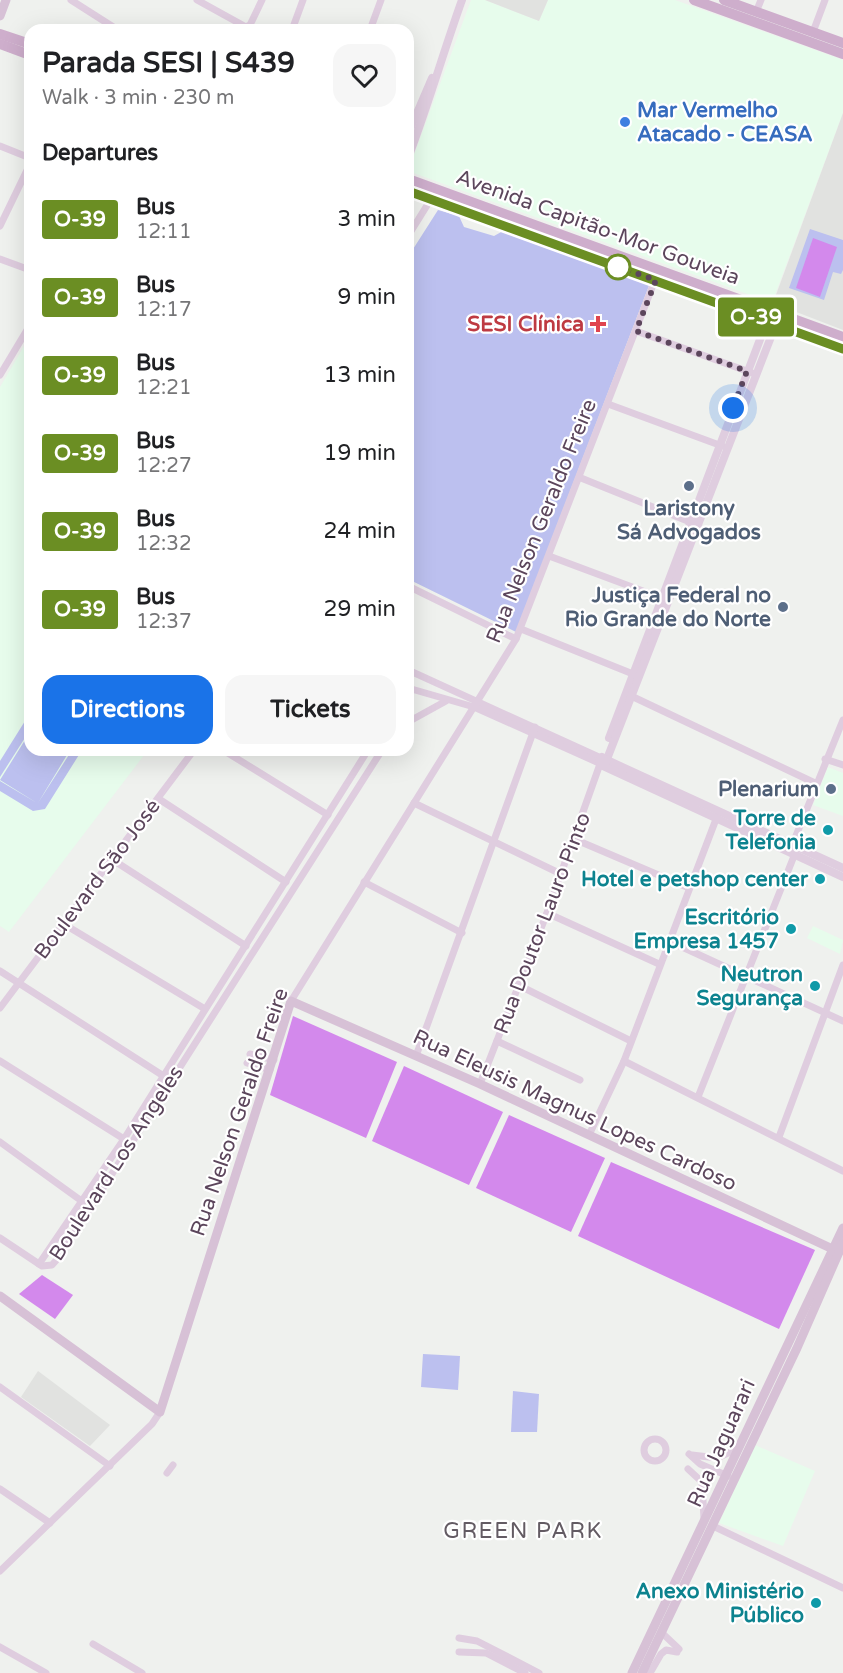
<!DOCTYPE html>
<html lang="en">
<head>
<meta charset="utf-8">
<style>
	body { margin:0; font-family:"Varela Round",sans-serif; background:#f6f6f6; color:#202124; height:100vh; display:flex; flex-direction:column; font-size:22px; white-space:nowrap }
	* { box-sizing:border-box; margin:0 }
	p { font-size:20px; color:#757577 }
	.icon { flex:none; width:33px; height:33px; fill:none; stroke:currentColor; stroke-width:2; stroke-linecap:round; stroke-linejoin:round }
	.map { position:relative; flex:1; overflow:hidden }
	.details { position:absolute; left:24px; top:24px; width:390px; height:732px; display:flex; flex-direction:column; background:#fff; border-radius:18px; box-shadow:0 6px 24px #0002 }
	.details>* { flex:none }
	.badge { padding:0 12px; border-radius:4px; font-size:21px; line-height:39px }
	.you { position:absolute; width:30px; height:30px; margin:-15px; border:4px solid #fff; border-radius:50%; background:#1a73e8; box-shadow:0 0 0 9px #1a73e833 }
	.map>.badge { position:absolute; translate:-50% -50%; box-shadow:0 0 0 3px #fff }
	h2 { padding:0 18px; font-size:22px; line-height:54px }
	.round { display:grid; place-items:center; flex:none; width:63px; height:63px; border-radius:18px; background:#f6f6f6 }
	.head { display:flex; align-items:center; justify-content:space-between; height:102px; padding:0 18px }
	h1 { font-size:28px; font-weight:700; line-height:45px }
	.cta { display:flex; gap:12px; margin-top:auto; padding:12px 18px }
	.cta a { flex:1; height:69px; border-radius:18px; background:#1a73e8; color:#fff; font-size:24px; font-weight:700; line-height:69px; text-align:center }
	.cta a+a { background:#f6f6f6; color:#202124 }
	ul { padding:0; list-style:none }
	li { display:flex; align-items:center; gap:18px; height:78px; padding:0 18px }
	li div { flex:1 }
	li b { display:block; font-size:22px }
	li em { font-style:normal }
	li .badge { min-width:66px; font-weight:700; text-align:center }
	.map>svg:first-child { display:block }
	.commercial { fill:#e7fcec }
	.education { fill:#e1e2e0 }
	.green { fill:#bcc0ef }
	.water { fill:#d389ec }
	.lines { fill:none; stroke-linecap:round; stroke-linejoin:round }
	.minor { stroke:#dfcddf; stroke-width:7 }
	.tertiary { stroke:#dfcddf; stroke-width:8 }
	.secondary { stroke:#d7c1d6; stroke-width:9 }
	.primary { stroke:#ceaecc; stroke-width:10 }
	.line-casing { stroke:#fff; stroke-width:14 }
	.line { stroke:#6b8e23; stroke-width:9 }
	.walk { stroke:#5c465c; stroke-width:6; stroke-dasharray:0 10.8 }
	.shop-dot { fill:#3f7fe0; stroke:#fff; stroke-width:2 }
	.stop-dot { fill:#fff; stroke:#6b8e23; stroke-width:3 }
	.health-dot { fill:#e0444e; stroke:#fff; stroke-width:2 }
	.service-dot { fill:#5c6f8a; stroke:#fff; stroke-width:2 }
	.culture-dot { fill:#0f9aa8; stroke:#fff; stroke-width:2 }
	.labels { text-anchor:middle; stroke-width:4.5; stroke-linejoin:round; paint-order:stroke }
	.shop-label { font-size:21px; font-weight:bold; fill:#366cbe; stroke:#fff; text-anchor:start }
	.street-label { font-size:21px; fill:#5c465c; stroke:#fff }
	.health-label { font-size:21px; font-weight:bold; fill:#be3a42; stroke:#fff; text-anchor:end }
	.service-label { font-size:21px; font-weight:bold; fill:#4e5e75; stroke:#fff; text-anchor:end }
	.culture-label { font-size:21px; font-weight:bold; fill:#0d838f; stroke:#fff; text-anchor:end }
	.neighbourhood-label { font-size:22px; letter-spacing:1.5px; fill:#635b63; stroke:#fff }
</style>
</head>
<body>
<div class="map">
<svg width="843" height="1673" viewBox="0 0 843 1673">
	<rect width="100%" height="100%" fill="#eff1ee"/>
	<!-- commercial -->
	<g class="commercial">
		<polygon points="471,0 485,0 539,21 548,0 675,0 843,60 843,113 772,303 408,171"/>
		<polygon points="30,336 30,750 148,750 9,932 0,926 0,387"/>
		<polygon points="828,767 843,773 843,816 813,805"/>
		<polygon points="813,926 843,940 840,954 807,938"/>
		<polygon points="755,1445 815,1471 783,1546 719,1523"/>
	</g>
	<!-- education -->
	<g class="education">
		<polygon points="485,0 548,0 539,21"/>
		<polygon points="843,113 843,330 773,303"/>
		<polygon points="38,1371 110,1425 90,1446 21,1397"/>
	</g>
	<!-- green -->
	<g class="green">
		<polygon points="438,210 459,216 464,227 494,236 503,231 650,283 516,632 408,579 408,257"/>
		<polygon points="810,229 843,240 843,270 841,274 833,272 824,300 789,288"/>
		<polygon points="30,713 30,730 0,777 0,761"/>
		<polygon points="30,732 30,750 70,750 38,803 72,750 82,750 45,809 33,811 0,791 0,781 37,803 0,780"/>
		<polygon points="423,1354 460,1356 458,1390 421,1387"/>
		<polygon points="513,1391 539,1394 537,1432 511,1432"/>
	</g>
	<!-- water -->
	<g class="water">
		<polygon points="813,238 837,247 820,297 796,288"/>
		<polygon points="293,1016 397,1062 366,1138 270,1095"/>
		<polygon points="404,1066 503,1112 469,1185 372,1141"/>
		<polygon points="509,1115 605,1158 571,1232 476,1188"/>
		<polygon points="611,1162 815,1250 779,1329 578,1236"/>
		<polygon points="42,1275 73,1295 55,1319 19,1294"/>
	</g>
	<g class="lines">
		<!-- minor -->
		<g class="minor">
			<polyline points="71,0 118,30"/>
			<polyline points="197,0 246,27 250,25 262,0"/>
			<polyline points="756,12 761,0"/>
			<polyline points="292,30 303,0"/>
			<polyline points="370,30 381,0"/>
			<polyline points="813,32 825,0"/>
			<polyline points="0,146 30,158"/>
			<polyline points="0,226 30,164"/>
			<polyline points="408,236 431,199"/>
			<polyline points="0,259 30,270"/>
			<polyline points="636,331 755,374"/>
			<polyline points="0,375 30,325"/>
			<polyline points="608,404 722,446"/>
			<polyline points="581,478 695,524"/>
			<polyline points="549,556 667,600"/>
			<polyline points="408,586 516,639"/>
			<polyline points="521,629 638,676"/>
			<polyline points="408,670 601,758"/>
			<polyline points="408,688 474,707 599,763"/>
			<polyline points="627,694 815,783"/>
			<polyline points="408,722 446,701"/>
			<polyline points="223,750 328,815"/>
			<polyline points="825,759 843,765"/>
			<polyline points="159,799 286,882"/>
			<polyline points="414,803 561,874"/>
			<polyline points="574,839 689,888"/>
			<polyline points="791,848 843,720"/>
			<polyline points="113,860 246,946"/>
			<polyline points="364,882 462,933"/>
			<polyline points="547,913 659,964"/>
			<polyline points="62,923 205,1009"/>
			<polyline points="669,941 843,1021"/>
			<polyline points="0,971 162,1075"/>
			<polyline points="518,985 631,1041"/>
			<polyline points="291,1001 516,639 655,280"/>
			<polyline points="0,1008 194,750"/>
			<polyline points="497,1041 580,1080"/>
			<polyline points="250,1054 274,1060"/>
			<polyline points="416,1056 535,727"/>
			<polyline points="0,1061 124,1139"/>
			<polyline points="624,1061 843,1171"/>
			<polyline points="247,1063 270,1070"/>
			<polyline points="480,1084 547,913 600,764"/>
			<polyline points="698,1097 796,851"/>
			<polyline points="589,1135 624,1061 718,814"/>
			<polyline points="779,1137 843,965"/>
			<polyline points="0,1142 83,1202"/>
			<polyline points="0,1238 42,1266 52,1265 59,1257 382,750"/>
			<polyline points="39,1264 124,1139 368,750"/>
			<polyline points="0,1387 110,1466"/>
			<circle cx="655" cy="1450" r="11"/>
			<polyline points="689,1454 700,1464 728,1476"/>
			<polyline points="692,1455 717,1458 737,1449"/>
			<polyline points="688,1469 702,1482 704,1519"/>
			<polyline points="167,1473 173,1465"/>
			<polyline points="0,1489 50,1523"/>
			<polyline points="713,1526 843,1588"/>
			<polyline points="0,1571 152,1424 160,1412"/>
			<polyline points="661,1632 679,1649"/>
			<polyline points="459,1638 477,1641 539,1673"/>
			<polyline points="93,1644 142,1673"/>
			<polyline points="0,1647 46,1673"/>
			<polyline points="459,1652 486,1653 525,1673"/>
			<polyline points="650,1673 661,1654 666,1650 677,1652"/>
		</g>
		<!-- tertiary -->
		<g class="tertiary">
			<polyline points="408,134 432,78"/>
			<path d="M408 158C428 106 443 53 462 0"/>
			<polyline points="609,738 767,321"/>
			<polyline points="607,759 776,324"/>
			<polyline points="607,760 843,868"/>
			<polyline points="605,765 607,760 602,757 599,761 601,765 843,877"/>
		</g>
		<!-- secondary -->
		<g class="secondary">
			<polyline points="0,16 6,0"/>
			<polyline points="0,1296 160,1412 291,1001 480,1084 839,1252"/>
			<polyline points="632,1673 843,1228"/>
			<polyline points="642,1673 797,1348 843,1243"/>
		</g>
		<!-- primary -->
		<g class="primary">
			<polyline points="694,0 843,54"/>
			<polyline points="724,0 843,43"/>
			<polyline points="0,34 30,44"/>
			<polyline points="0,44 30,55"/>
			<polyline points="408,179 843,337"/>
			<polyline points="408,191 843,349"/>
		</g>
	</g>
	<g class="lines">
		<defs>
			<polyline id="line" points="408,191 843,349"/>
		</defs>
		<!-- line casing -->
		<use href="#line" class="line-casing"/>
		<!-- line -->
		<use href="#line" class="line"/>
		<!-- walk -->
		<polyline class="walk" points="618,267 656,280 636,331 747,371 733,408"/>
	</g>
	<!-- markers -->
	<circle class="shop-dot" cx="625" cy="122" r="6"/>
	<circle class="stop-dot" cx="618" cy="267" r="12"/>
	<path class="health-dot" d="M595 315h6v6h6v6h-6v6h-6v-6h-6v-6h6z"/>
	<g class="service-dot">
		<circle cx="689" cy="486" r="6"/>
		<circle cx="783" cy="607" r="6"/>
		<circle cx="831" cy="789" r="6"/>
	</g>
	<g class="culture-dot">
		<circle cx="828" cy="830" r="6"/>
		<circle cx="820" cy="879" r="6"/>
		<circle cx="791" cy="929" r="6"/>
		<circle cx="815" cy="986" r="6"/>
		<circle cx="816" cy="1603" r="6"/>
	</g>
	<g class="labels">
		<!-- shop labels -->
		<g class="shop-label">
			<text x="637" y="117">Mar Vermelho<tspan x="637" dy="24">Atacado - CEASA</tspan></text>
		</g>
		<!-- street labels -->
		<g class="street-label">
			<text transform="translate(598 227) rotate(20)" y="7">Avenida Capitão-Mor Gouveia</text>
			<text transform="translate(541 521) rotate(-68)" y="7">Rua Nelson Geraldo Freire</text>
			<text transform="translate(97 879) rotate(-53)" y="7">Boulevard São José</text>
			<text transform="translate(542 923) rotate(-69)" y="7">Rua Doutor Lauro Pinto</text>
			<text transform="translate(575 1110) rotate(25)" y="7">Rua Eleusis Magnus Lopes Cardoso</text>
			<text transform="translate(239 1112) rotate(-71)" y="7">Rua Nelson Geraldo Freire</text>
			<text transform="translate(116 1163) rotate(-57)" y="7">Boulevard Los Angeles</text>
			<text transform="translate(721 1443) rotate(-66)" y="7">Rua Jaguarari</text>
		</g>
		<!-- health labels -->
		<g class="health-label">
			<text x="584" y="331">SESI Clínica</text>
		</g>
		<!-- service labels -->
		<g class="service-label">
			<text x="689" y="515" text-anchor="middle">Laristony<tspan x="689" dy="24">Sá Advogados</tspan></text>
			<text x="771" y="602">Justiça Federal no<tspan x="771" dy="24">Rio Grande do Norte</tspan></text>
			<text x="819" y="796">Plenarium</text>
		</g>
		<!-- culture labels -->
		<g class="culture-label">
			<text x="816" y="825">Torre de<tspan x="816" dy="24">Telefonia</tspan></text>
			<text x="808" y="886">Hotel e petshop center</text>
			<text x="779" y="924">Escritório<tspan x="779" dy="24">Empresa 1457</tspan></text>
			<text x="803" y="981">Neutron<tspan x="803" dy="24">Segurança</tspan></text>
			<text x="804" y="1598">Anexo Ministério<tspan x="804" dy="24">Público</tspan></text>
		</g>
		<!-- neighbourhood labels -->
		<g class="neighbourhood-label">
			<text x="523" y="1538">GREEN PARK</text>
		</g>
	</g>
</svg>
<div class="you" style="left:733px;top:408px"></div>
<b class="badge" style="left:756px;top:317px;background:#6b8e23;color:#fff">O-39</b>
<section class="details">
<div class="head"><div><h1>Parada SESI | S439</h1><p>Walk · 3 min · 230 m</p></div><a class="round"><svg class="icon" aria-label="heart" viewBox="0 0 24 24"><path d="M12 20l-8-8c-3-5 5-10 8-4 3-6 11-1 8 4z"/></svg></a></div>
<h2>Departures</h2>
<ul>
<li><span class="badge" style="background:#6b8e23;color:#fff">O-39</span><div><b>Bus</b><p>12:11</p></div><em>3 min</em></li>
<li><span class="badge" style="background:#6b8e23;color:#fff">O-39</span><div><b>Bus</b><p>12:17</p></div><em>9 min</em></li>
<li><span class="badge" style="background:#6b8e23;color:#fff">O-39</span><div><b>Bus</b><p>12:21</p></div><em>13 min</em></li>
<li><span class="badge" style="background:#6b8e23;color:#fff">O-39</span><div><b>Bus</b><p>12:27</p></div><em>19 min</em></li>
<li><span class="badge" style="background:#6b8e23;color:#fff">O-39</span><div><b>Bus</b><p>12:32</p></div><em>24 min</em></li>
<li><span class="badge" style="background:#6b8e23;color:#fff">O-39</span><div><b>Bus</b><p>12:37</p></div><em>29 min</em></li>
</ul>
<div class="cta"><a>Directions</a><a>Tickets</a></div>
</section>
</div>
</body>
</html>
